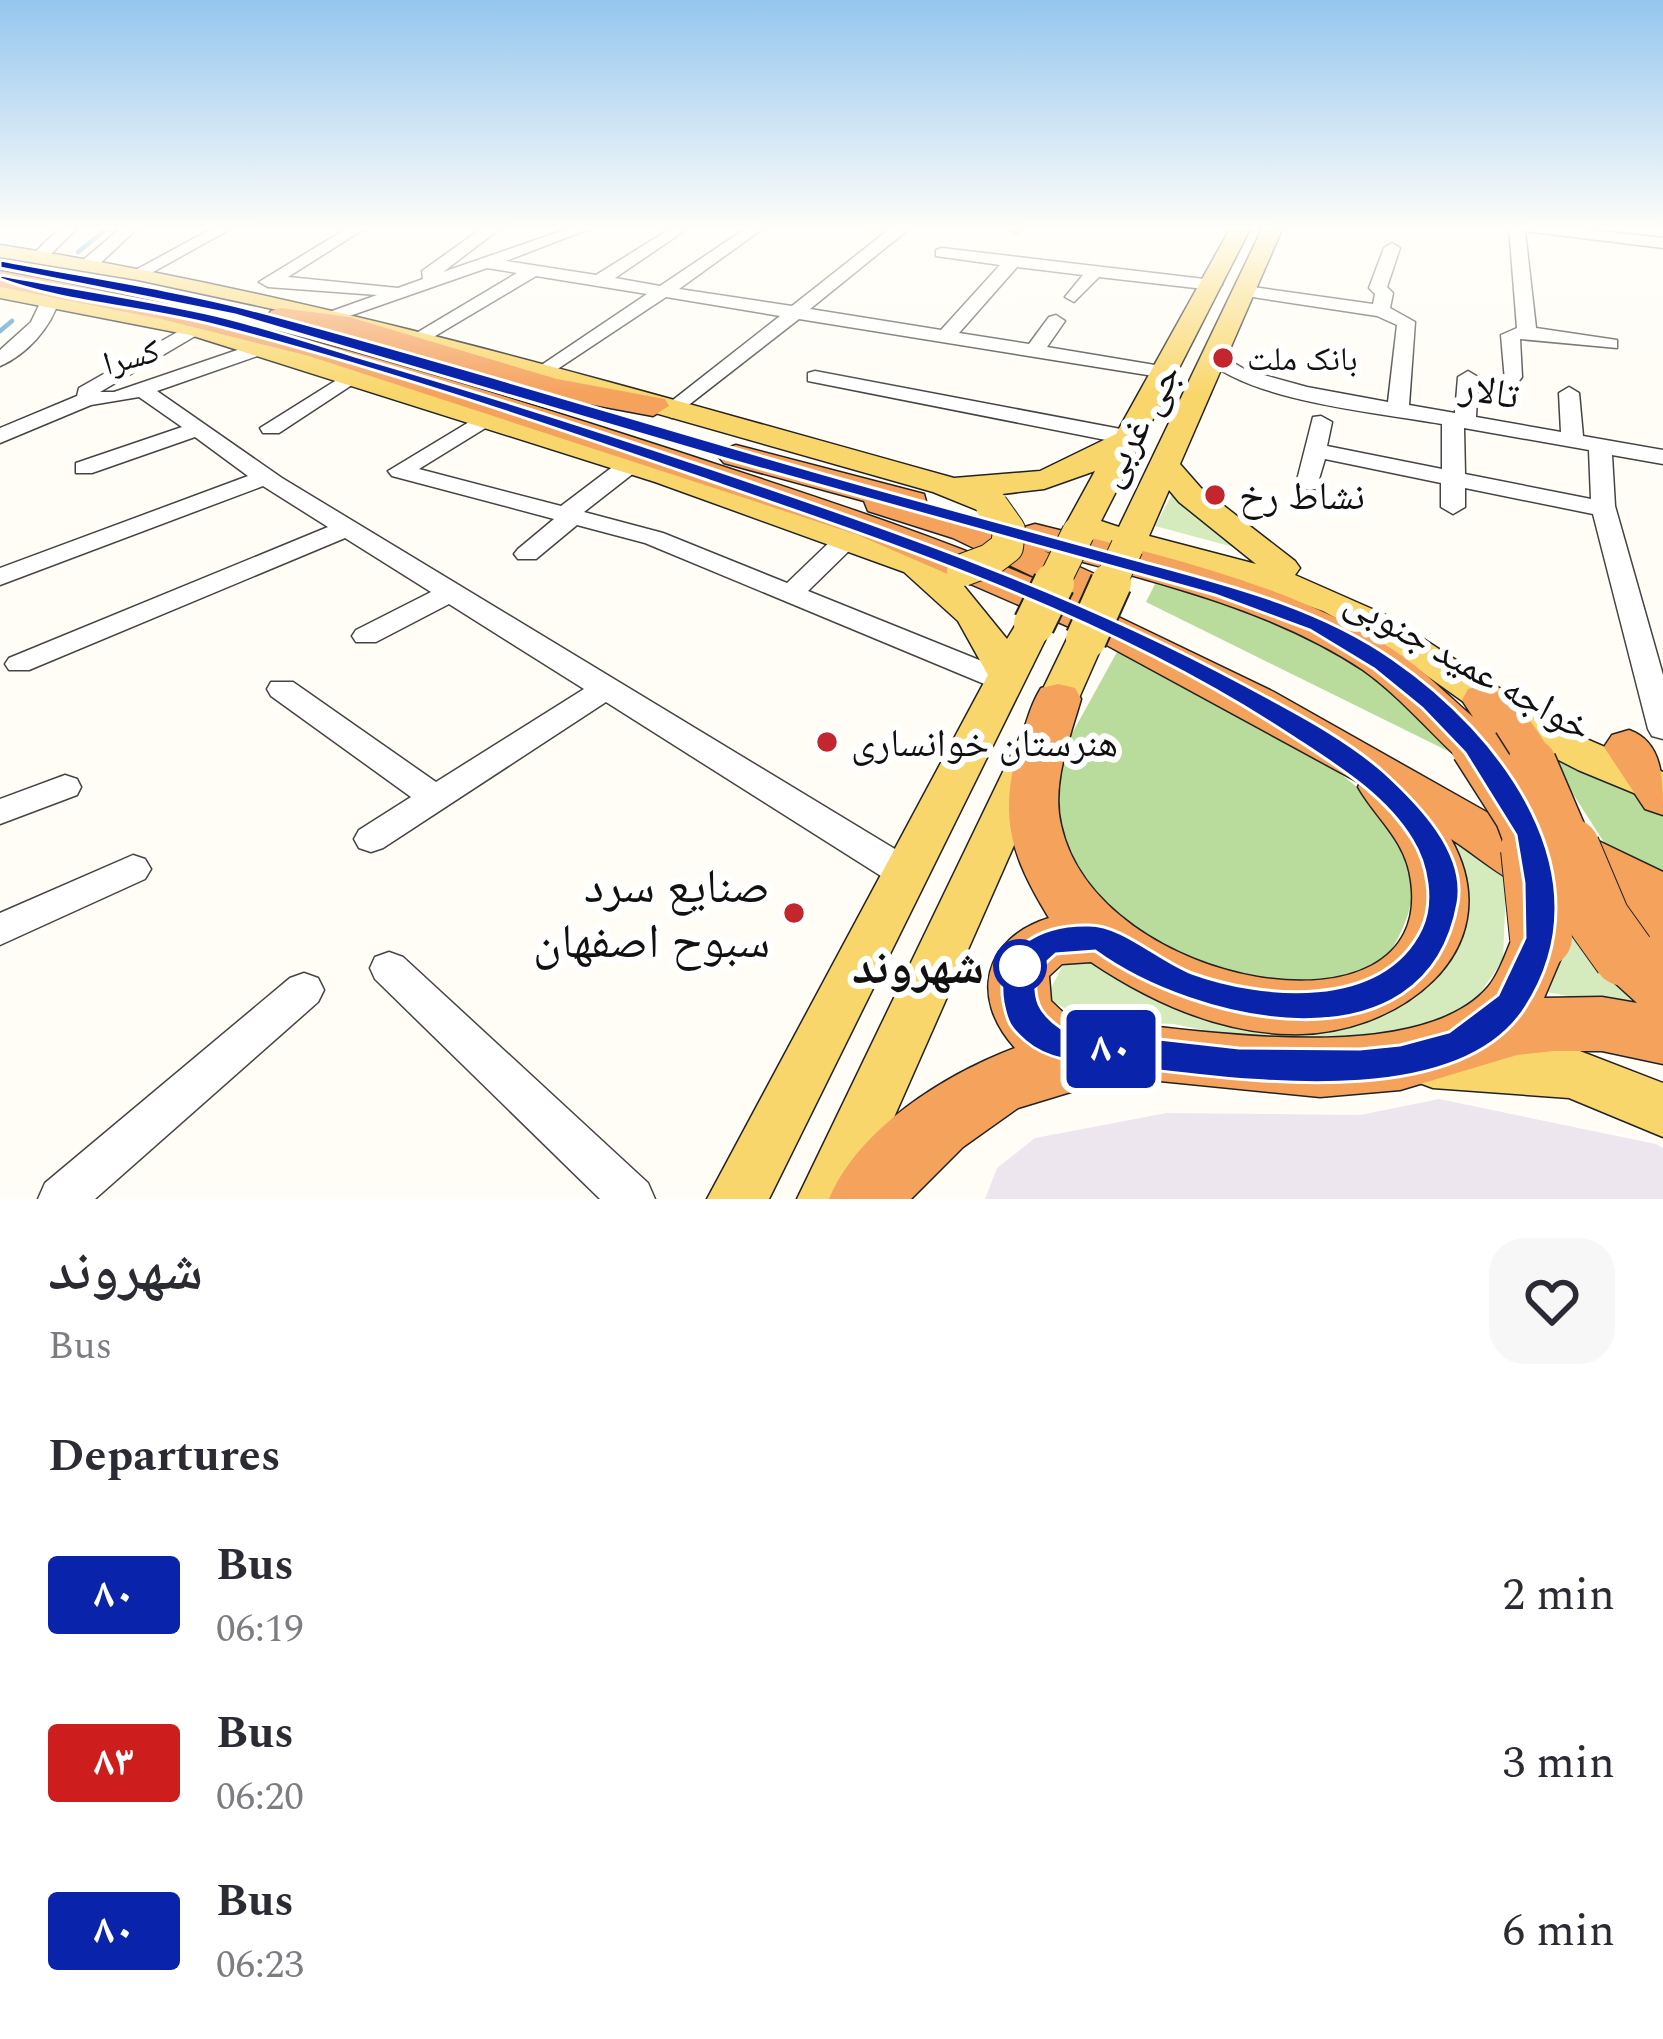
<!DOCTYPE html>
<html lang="en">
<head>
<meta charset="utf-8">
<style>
	body { margin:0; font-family:Spectral,"Noto Naskh Arabic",serif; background:#f7f7f7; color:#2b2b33; height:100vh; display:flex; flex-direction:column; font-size:45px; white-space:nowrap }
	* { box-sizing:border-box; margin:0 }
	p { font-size:39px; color:#7c7c81 }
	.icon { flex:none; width:66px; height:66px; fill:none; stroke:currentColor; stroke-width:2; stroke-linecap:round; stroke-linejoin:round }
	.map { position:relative; height:1199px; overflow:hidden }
	.side { display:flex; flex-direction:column; background:#fff; flex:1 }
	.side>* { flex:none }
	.badge { padding:0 24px; border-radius:9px; font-size:42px; line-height:78px }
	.map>.badge { position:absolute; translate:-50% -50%; box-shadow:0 0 0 6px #fff }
	h2 { padding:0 48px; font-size:45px; line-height:108px }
	.round { display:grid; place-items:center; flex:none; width:126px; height:126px; border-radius:36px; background:#f7f7f7 }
	.head { display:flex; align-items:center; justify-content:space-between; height:204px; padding:0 48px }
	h1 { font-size:57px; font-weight:600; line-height:90px }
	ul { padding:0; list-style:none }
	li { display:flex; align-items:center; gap:36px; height:168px; padding:0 48px }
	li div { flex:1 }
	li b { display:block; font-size:45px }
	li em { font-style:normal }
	li .badge { min-width:132px; font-weight:700; text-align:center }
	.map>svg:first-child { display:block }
	.industrial { fill:#eee6ef }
	.green { fill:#d5ebbd }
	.forest { fill:#b9dc9c }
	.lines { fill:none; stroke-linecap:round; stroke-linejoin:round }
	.stream { stroke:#3f96cf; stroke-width:4.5 }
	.minor-casing { stroke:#444; stroke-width:3 }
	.major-casing { stroke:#222; stroke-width:3 }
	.highway-casing { stroke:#222; stroke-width:3 }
	.minor { fill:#fff; fill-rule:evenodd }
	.major { fill:#f9d66b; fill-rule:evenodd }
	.highway { fill:#f5a25d; fill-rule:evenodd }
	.major-bridge-far1-casing { stroke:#222; stroke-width:34; stroke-linecap:butt }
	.major-bridge-casing { stroke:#222; stroke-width:44; stroke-linecap:butt }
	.highway-bridge-far1-casing { stroke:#222; stroke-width:51; stroke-linecap:butt }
	.highway-bridge-casing { stroke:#222; stroke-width:64; stroke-linecap:butt }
	.major-bridge-far1 { stroke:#f9d66b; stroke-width:32 }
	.major-bridge { stroke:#f9d66b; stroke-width:40 }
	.highway-bridge-far1 { stroke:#f5a25d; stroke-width:48 }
	.highway-bridge { stroke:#f5a25d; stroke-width:62 }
	.line { fill:#0924aa; stroke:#fff; stroke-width:3 }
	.poi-dot { fill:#c4262e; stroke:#fff; stroke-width:4.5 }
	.stop-dot { fill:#fff; stroke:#0924aa; stroke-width:6 }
	.labels { text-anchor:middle; stroke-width:12; stroke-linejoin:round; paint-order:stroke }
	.far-street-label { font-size:33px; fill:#111; stroke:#fff }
	.far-poi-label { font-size:33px; fill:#111; stroke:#fff; text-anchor:start }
	.street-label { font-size:39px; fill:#111; stroke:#fff }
	.poi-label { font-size:39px; fill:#111; stroke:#fff; text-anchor:start }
	.near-poi-label { font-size:48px; fill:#111; stroke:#fff; text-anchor:end }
	.near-stop-label { font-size:48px; font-weight:bold; fill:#111; stroke:#fff; text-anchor:end }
</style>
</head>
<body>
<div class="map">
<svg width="1663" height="1199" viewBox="0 0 1663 1199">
	<rect width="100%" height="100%" fill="#fffdf5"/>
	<!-- industrial -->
	<polygon class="industrial" points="1439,1099 1656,1144 1663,1148 1663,1199 985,1199 997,1168 1035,1138 1167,1113 1360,1115"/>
	<!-- green -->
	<g class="green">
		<polygon points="1175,489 1252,552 1155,526"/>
		<polygon points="1418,805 1507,861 1503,960 1463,1018 1360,1049 1269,1044 1174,1024 1088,1021 1046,998 1070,951 1326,1015 1436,980 1456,922"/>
		<polygon points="1570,902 1663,1015 1542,991"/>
	</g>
	<!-- forest -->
	<g class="forest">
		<polygon points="1155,584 1260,613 1374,667 1454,754 1146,602"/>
		<path d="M1122 643C1167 669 1213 696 1259 722 1359 780 1474 851 1374 974L1239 995 1096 919 1049 795 1069 739Z"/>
		<polygon points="1534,733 1654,793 1663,805 1663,878 1607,847"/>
	</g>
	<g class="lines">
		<!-- stream -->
		<g class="stream">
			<polyline points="78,252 109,227"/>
			<polyline points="0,331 12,321"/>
		</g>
		<defs>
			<g id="minor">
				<polygon points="61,227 78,227 45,260 33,260 33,254"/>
				<polygon points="122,227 139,227 94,269 82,269 82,261"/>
				<polygon points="215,227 234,227 144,277 130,273"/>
				<polygon points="349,227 367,227 288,277 398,288 423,279 422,271 484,227 502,227 443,272 573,227 594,227 506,261 596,275 673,227 690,227 615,278 660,286 748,227 765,227 679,289 792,306 892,227 903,227 904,233 810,309 941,330 1000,265 936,256 936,250 942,248 1213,280 1222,285 1213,290 1099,277 1074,302 1065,297 1083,275 1017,267 959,333 1029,344 1049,317 1056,315 1065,321 1047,347 1173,368 1176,372 1166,378 799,319 672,418 661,412 664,407 780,316 666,297 541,380 534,378 534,370 647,294 536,276 420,345 413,343 413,335 517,273 487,268 338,320 332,319 332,311 377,295 268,287 259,282"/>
				<polygon points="1025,227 1016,233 1008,228 1009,227"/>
				<polygon points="1509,227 1565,227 1663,238 1663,248 1525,231 1536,328 1617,340 1617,348 1520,339 1522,377 1519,381 1505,381 1501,335 1517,328"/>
				<path d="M1392 243 1400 248 1387 287 1393 293 1390 308 1415 322 1409 405 1455 413 1458 377 1468 371 1478 377 1476 417 1561 432 1559 393 1569 387 1579 393 1583 436 1663 450V464L1612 455 1615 506 1663 675V739L1652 736 1648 729 1593 514 1465 488V507L1453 514 1441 507V483L1325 459 1316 489H1300L1296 484 1313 417 1321 416 1332 422 1327 446 1442 469V424C1381 413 1248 401 1205 358L1215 352 1246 370 1307 387 1388 402 1397 325 1377 316 1246 296 1237 291 1246 286 1373 304 1375 294 1369 288 1384 248ZM1464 428 1589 450 1591 499 1465 474Z"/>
				<path d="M44 295 59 299C52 327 26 355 0 366V350L31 322Z"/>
				<polygon points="195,322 204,328 202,332 100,392 114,392 252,345 266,345 266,353 157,391 282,478 918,863 923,873 918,883 905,887 892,883 606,702 383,848 371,852 359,848 354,839 359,830 411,797 271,696 267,689 271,682 293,682 436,782 584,689 449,604 376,642 356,642 352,636 356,630 431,592 345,538 29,670 9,670 5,664 9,658 328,527 263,486 0,585 0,568 248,476 195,437 92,473 76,473 76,463 182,427 139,397 91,405 0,443 0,428 77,396 79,388"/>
				<polygon points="351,371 361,377 358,381 279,433 263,433 260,428"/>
				<polygon points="815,371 1126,430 1137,437 1126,444 808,381 808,373"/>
				<polygon points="484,413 492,414 492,424 419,469 561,506 623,459 639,459 639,469 584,512 663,533 787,583 838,534 856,534 860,539 856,544 808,591 1014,674 1019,681 1014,688 994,688 645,543 577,525 536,559 518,559 514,554 518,549 554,519 392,476 388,471"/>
				<polygon points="65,775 77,779 81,787 77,795 0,824 0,799"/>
				<polygon points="133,855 145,859 151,869 145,879 0,945 0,913"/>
				<polygon points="389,952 403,957 648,1183 655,1199 600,1199 375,979 370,968 375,957"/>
				<polygon points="304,973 318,978 324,990 318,1002 95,1199 38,1199 45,1183 290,978"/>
			</g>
			<g id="major">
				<path d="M1231 227H1251L1101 521 1119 527 1263 227H1283L1180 464 1201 488 1295 561 1300 568 1295 575 1388 616 1561 728 1663 772V805L1578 770 1510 735 1381 643 1323 611 1230 578 1139 554H1115L1111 546 1090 540H1066L1061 533 1095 471 1044 489 994 495 1008 506 992 516 933 492 338 323 138 280 0 257V245C326 296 636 390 954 478L1040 471 1116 434ZM1169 490 1179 502 1256 564 1149 536Z"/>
				<polygon points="0,284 204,323 677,468 920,554 975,563 980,570 975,577 959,580 1007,639 1021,616 1047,616 1053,624 769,1199 707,1199 988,675 958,621 904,572 655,482 190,335 0,298"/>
				<polygon points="1086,627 1099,631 1105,639 858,1199 797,1199 1067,639 1073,631"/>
				<polygon points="1433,1038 1572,1048 1663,1083 1663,1137 1569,1098 1433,1088 1414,1081 1405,1063 1414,1045"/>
			</g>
			<g id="highway">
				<path d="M0 271C232 312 455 379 679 452 813 496 946 538 1074 596L953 538 868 511 864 501 724 463 718 456 724 449 736 445 924 494 927 505 1017 539 1021 528 1035 524C1155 554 1290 583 1395 651 1423 669 1448 696 1473 717L1462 700 1468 689C1509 678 1538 731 1557 763L1550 775C1521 784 1513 773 1497 751L1492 758 1475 763 1458 758C1427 729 1397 694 1363 670 1268 607 1152 582 1044 551L1110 581 1116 590 1110 599H1081L1274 692 1536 840 1542 829 1561 823 1663 872V1064L1602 1051H1554L1517 1055 1400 1090 1320 1097 1120 1077 1018 1108 963 1147 911 1199H829C859 1128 944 1075 1015 1048 969 997 984 938 1049 918 1010 854 997 814 1021 740 1026 723 1031 704 1041 688L1058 684 1075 688 1081 699C1070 738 1051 784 1061 825 1097 989 1435 1048 1411 881 1406 840 1377 820 1358 787L1360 783 1090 636 858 535 309 356 161 319 0 287ZM1451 839C1486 861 1528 905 1571 891L1578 877 1599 889 1583 894 1575 910 1583 926 1602 939 1594 955 1603 972 1637 1003 1602 997 1544 998 1570 937 1562 920 1541 913 1520 920C1510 940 1502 970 1488 987 1414 1073 1171 1026 1067 1016L1051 1001 1049 976 1062 964 1091 962C1149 1001 1217 1032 1288 1034 1394 1038 1514 953 1451 839Z"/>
				<polygon points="281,308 349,317 557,379 665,399 669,406 653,416 541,395 345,334 271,323 267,317 271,311"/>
				<path d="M1629 730C1663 742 1663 779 1663 815L1645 809 1604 747 1612 735Z"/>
			</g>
		</defs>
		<!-- minor casing -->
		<use href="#minor" class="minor-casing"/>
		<!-- major casing -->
		<use href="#major" class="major-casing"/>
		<!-- highway casing -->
		<use href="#highway" class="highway-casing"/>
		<!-- minor -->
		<use href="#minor" class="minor"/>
		<!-- major -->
		<use href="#major" class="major"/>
		<!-- highway -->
		<use href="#highway" class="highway"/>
		<defs>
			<g id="major-bridge-far1">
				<polyline points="963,570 990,560 1007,547 1009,530 992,506"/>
				<polyline points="1052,586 1078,533"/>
				<polyline points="1109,586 1127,547"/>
			</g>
			<g id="major-bridge">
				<polyline points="1034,624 1054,583"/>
				<polyline points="1086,639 1111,583"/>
			</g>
			<g id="highway-bridge-far1">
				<polyline points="1475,746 1519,815 1533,852"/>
				<polyline points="1532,763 1570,852"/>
			</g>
			<g id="highway-bridge">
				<polyline points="1532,849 1541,937"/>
				<polyline points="1569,849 1599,920 1624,955"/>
			</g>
		</defs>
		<!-- major-bridge-far1 casing -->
		<use href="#major-bridge-far1" class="major-bridge-far1-casing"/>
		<!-- major-bridge casing -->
		<use href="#major-bridge" class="major-bridge-casing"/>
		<!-- highway-bridge-far1 casing -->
		<use href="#highway-bridge-far1" class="highway-bridge-far1-casing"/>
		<!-- highway-bridge casing -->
		<use href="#highway-bridge" class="highway-bridge-casing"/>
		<!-- major-bridge-far1 -->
		<use href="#major-bridge-far1" class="major-bridge-far1"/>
		<!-- major-bridge -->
		<use href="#major-bridge" class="major-bridge"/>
		<!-- highway-bridge-far1 -->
		<use href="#highway-bridge-far1" class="highway-bridge-far1"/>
		<!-- highway-bridge -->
		<use href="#highway-bridge" class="highway-bridge"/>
	</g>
	<!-- sky -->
	<linearGradient id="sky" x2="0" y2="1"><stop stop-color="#95c6ee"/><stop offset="0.58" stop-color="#fffefa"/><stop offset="1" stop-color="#fffefa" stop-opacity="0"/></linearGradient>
	<rect width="1663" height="394" fill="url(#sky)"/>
	<!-- line -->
	<path class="line" d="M0 260C83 276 168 288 249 309 464 365 677 434 892 493 973 515 1055 537 1137 560 1225 584 1317 606 1393 659 1502 734 1610 876 1526 1007 1459 1114 1241 1080 1135 1068 1099 1063 1053 1066 1025 1041 1010 1028 1007 1023 1003 1002 994 948 1040 924 1089 925 1123 925 1158 960 1192 973 1261 998 1382 1010 1421 929 1434 902 1427 864 1412 840 1384 794 1335 765 1291 736 1111 617 904 548 701 478 542 423 381 368 217 326 144 307 63 303 0 279V275C71 288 144 299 215 315 262 326 309 342 355 356 475 391 594 429 713 469 894 530 1074 593 1243 684 1289 709 1345 737 1384 772 1418 803 1467 852 1458 903 1427 1077 1195 1024 1095 951L1056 954 1036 972C1034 1000 1038 1012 1061 1028L1239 1048 1360 1049 1400 1045 1449 1032 1498 995 1525 938 1524 883 1516 835 1465 753 1422 708 1374 669 1310 630 1215 595 729 460 235 315 0 268Z"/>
	<!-- markers -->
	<g class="poi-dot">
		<circle cx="1223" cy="358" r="12"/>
		<circle cx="1215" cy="495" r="12"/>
		<circle cx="827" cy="742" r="12"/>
		<circle cx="794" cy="913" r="12"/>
	</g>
	<circle class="stop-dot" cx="1020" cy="966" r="24"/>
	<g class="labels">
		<!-- far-street labels -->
		<g class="far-street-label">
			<text transform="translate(131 356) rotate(-15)" y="12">کسرا</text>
		</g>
		<!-- far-poi labels -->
		<g class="far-poi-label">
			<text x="1247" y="370">بانک ملت</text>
		</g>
		<!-- street labels -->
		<g class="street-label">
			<text transform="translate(1490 390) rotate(10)" y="14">تالار</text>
			<text transform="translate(1137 424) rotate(-61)" y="14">جی غربی</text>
			<text transform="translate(1469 663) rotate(29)" y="14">خواجه عمید جنوبی</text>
		</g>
		<!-- poi labels -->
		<g class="poi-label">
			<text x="1239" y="509">نشاط رخ</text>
			<text x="851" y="756">هنرستان خوانساری</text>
		</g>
		<!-- near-poi labels -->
		<g class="near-poi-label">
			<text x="770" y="902">صنایع سرد<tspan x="770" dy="55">سبوح اصفهان</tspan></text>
		</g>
		<!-- near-stop labels -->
		<g class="near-stop-label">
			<text x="984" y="983">شهروند</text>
		</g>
	</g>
</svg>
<b class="badge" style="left:1111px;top:1049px;background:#0924aa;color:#fff">۸۰</b>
</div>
<section class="side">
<div class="head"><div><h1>شهروند</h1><p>Bus</p></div><a class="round"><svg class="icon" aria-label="heart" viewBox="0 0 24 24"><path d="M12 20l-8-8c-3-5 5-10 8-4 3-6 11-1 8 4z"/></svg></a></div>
<h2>Departures</h2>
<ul>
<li><span class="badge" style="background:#0924aa;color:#fff">۸۰</span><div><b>Bus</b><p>06:19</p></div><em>2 min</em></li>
<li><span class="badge" style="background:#cd1d1d;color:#fff">۸۳</span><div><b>Bus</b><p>06:20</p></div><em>3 min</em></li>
<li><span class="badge" style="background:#0924aa;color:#fff">۸۰</span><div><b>Bus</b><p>06:23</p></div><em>6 min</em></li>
</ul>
</section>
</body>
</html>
